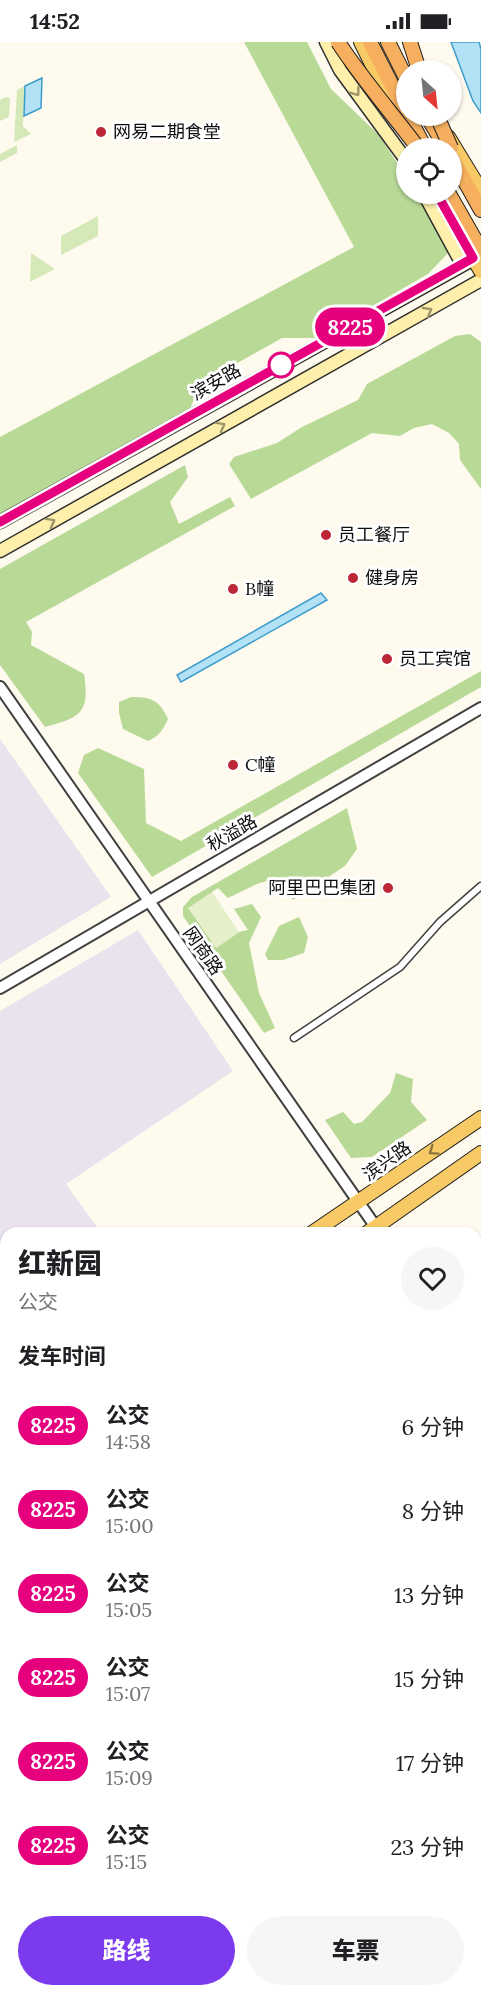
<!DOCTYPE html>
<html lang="zh">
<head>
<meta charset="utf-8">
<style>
	body { margin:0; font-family:Lora,"Noto Sans SC",serif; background:#f6f6f6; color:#202124; height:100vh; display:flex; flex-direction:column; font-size:22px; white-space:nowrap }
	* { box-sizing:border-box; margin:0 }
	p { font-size:20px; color:#757577 }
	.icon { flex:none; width:33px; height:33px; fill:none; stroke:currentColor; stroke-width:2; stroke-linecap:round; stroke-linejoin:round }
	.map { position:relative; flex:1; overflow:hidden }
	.side { position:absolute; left:0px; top:1185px; width:482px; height:770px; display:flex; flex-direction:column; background:#fff; border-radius:18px 18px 0 0; box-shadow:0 2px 4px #0004 }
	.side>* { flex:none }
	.badge { padding:0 12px; border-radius:20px; font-size:21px; line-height:39px }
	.needle { width:39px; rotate:153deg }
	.controls { position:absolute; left:396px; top:18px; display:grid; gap:12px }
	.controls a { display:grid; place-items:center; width:66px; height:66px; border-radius:50%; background:#fff; box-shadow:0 2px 4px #0004; font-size:30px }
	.map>.badge { position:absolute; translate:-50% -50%; box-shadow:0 0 0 3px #fff }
	h2 { padding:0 18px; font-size:22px; line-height:54px }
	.round { display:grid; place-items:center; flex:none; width:63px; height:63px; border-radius:32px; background:#f6f6f6 }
	.headline { display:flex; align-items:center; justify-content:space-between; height:102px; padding:0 18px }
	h1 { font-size:28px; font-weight:800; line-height:45px }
	.primary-button { display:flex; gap:12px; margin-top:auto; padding:12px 18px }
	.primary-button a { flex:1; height:69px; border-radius:36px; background:#7c3aed; color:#fff; font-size:24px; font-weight:800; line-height:69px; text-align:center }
	.primary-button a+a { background:#f6f6f6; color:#202124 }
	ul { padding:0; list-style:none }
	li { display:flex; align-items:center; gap:18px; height:84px; padding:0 18px }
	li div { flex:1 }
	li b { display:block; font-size:22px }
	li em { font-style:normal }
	li .badge { min-width:66px; font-weight:700; text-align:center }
	.status { display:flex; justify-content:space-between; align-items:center; height:42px; padding:0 30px; background:#fff; direction:ltr }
	.status svg { height:16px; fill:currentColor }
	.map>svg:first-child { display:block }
	.industrial { fill:#eae2ec }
	.green { fill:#d5e9b8 }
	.forest { fill:#b9d997 }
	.pitch { fill:#e5f0ca }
	.water { fill:#b3e1f6; stroke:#3b9ccc; stroke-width:1.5 }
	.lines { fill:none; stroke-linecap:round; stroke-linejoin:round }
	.pedestrian-casing { stroke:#404040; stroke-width:9 }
	.minor-casing { stroke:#404040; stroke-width:11 }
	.tertiary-casing { stroke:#404040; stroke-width:14 }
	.secondary-casing { stroke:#2f2f2f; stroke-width:15 }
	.primary-casing { stroke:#1e1e1e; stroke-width:16 }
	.trunk-casing { stroke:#1e1e1e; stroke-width:16 }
	.pedestrian { stroke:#fff; stroke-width:6 }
	.minor { stroke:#fff; stroke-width:8 }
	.tertiary { stroke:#fff; stroke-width:10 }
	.secondary { stroke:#feefaa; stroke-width:12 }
	.primary { stroke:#f7ca66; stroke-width:14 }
	.trunk { stroke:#f5af5f; stroke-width:14 }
	.trunk-bridge-casing { stroke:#1e1e1e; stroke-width:16; stroke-linecap:butt }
	.trunk-bridge { stroke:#f5af5f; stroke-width:14 }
	.oneway { stroke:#9e956b }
	.oneway2 { stroke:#8e753e }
	.line-casing { stroke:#fff; stroke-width:14 }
	.line { stroke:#e6007e; stroke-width:9 }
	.poi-dot { fill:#bc2738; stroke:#fff; stroke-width:2 }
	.stop-dot { fill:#fff; stroke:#e6007e; stroke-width:3 }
	.labels { text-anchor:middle; stroke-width:6; stroke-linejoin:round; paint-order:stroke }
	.poi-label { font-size:18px; fill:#0d0d0d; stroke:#fff; text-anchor:start }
	.street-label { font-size:18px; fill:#0d0d0d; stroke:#fff }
</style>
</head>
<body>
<div class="status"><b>14:52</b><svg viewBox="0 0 49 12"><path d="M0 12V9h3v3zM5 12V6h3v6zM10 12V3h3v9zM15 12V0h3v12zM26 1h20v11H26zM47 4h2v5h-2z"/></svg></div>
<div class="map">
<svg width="481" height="1954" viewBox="0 0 481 1954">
	<rect width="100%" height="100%" fill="#fffaee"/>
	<!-- industrial -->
	<g class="industrial">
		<polygon points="0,697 111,855 0,922"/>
		<polygon points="138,888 233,1029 66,1142 101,1191 6,1191 6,1347 0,1351 0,969"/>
	</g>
	<!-- green -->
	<g class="green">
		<polygon points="25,44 23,84 31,92 14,100 17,48"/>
		<polygon points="6,55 10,56 9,75 0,79 0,58"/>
		<polygon points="17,103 17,111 0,120 0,112"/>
		<polygon points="98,174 98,194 61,213 61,194"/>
		<polygon points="31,211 55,227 30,240"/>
	</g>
	<!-- forest -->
	<g class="forest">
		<polygon points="244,0 307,0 331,47 379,93 406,135 406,152 417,152 452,207 428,232 317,296 282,296 200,342 190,367 0,473 0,395 354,205"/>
		<polygon points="470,292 481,300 481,447 460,418 459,402 449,391 432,382 414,386 400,394 372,391 251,457 229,422 234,415 277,401 302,385 358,358 367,342 455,294"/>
		<path d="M185 423 188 435 170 460 179 482 230 455 235 464 26 580 32 590 31 603 84 632C90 671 81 675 45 685L0 623V527Z"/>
		<polygon points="481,629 481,645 152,835 78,731 84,713 98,706 144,727 146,781 181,799"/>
		<path d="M131 655C152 655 159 658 168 677 163 688 159 694 148 699L123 687 119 671V660Z"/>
		<polygon points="347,766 357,807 345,824 293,858 276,836 257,842 228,856 218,846 212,850 216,906 239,890 248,888 234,867 252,862 261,875 249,901 259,951 275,986 264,991 183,874 183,865 192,855"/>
		<polygon points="299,875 308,895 304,911 283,918 268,918 265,912 279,884"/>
		<polygon points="396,1031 413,1037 411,1060 427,1078 372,1115 351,1116 325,1078 343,1070 354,1082 362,1080 390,1051"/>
	</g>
	<!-- pitch -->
	<polygon class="pitch" points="212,850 239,890 216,906 188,866"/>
	<!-- water -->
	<g class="water">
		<polygon points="451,0 479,0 481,7 481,71 473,59"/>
		<polygon points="42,36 41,66 24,74 25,44"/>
		<polygon points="321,551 327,558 181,640 177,633"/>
	</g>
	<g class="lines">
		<defs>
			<polyline id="pedestrian" points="294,996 400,925 440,880 481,844"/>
			<polyline id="minor" points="0,1786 6,1782"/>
			<g id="tertiary">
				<polyline points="0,645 380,1191"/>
				<polyline points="0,946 481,666"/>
				<polyline points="476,1303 481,1309"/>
			</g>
			<g id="secondary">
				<polyline points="326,0 340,28 406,118"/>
				<polyline points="424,152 462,222"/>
				<polyline points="0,480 481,213"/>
				<polyline points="0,509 481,238"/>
				<polyline points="0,1517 6,1525"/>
				<polyline points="0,1568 6,1576"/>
				<polyline points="476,1689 481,1683"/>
				<polyline points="296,1948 300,1954"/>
				<polyline points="325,1948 330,1954"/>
				<polyline points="183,1954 189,1948"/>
				<polyline points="220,1954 226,1948"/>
			</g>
			<g id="primary">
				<polyline points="361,0 397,73"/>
				<polyline points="448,95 481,149"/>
				<polyline points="437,152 481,229"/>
				<polyline points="312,1191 481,1076"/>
				<polyline points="367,1191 481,1111"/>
				<polyline points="0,1398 6,1394"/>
				<polyline points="0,1445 6,1441"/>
			</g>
			<g id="trunk">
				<polyline points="370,0 406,71"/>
				<polyline points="388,0 406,36"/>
				<polyline points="410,0 419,28"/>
				<polyline points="408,74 425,106"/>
				<polyline points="427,74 446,106"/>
				<polyline points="452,116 481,168"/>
				<polyline points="449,152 481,208"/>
			</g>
		</defs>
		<!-- pedestrian casing -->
		<use href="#pedestrian" class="pedestrian-casing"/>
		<!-- minor casing -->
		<use href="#minor" class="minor-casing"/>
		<!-- tertiary casing -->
		<use href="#tertiary" class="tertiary-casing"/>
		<!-- secondary casing -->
		<use href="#secondary" class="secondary-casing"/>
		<!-- primary casing -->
		<use href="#primary" class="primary-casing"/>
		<!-- trunk casing -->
		<use href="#trunk" class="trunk-casing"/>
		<!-- pedestrian -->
		<use href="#pedestrian" class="pedestrian"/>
		<!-- minor -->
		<use href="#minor" class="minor"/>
		<!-- tertiary -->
		<use href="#tertiary" class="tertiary"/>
		<!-- secondary -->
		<use href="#secondary" class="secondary"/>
		<!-- primary -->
		<use href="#primary" class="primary"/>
		<!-- trunk -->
		<use href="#trunk" class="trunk"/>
		<defs>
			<g id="trunk-bridge">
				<path d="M338 0C362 37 392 71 418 106"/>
				<polyline points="437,74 451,106"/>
			</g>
		</defs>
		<!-- trunk-bridge casing -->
		<use href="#trunk-bridge" class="trunk-bridge-casing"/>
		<!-- trunk-bridge -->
		<use href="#trunk-bridge" class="trunk-bridge"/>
	</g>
	<!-- one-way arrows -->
	<defs><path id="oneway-chevron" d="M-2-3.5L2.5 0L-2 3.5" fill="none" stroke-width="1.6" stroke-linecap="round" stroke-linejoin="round" transform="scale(1.5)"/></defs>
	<g class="oneway">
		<use href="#oneway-chevron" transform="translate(356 50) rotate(54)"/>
		<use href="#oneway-chevron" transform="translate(428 269) rotate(-30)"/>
		<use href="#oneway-chevron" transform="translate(221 384) rotate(-29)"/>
		<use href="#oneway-chevron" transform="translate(51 480) rotate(-29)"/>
	</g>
	<use class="oneway2" href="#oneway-chevron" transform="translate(433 1109) rotate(145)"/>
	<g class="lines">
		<defs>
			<polyline id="line" points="0,480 473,216 437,152"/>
		</defs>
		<!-- line casing -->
		<use href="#line" class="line-casing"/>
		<!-- line -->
		<use href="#line" class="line"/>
	</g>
	<!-- markers -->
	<g class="poi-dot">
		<circle cx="101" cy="90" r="6"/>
		<circle cx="326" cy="493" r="6"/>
		<circle cx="353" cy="536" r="6"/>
		<circle cx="233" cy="547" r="6"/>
		<circle cx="387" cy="617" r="6"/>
		<circle cx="233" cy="723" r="6"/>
		<circle cx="388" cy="846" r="6"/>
	</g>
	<circle class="stop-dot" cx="281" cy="323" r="12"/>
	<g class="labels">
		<!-- poi labels -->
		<g class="poi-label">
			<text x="113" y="96">网易二期食堂</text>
			<text x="338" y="499">员工餐厅</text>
			<text x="365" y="542">健身房</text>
			<text x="245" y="553">B幢</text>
			<text x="399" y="623">员工宾馆</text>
			<text x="245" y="729">C幢</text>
			<text x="376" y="852" text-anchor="end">阿里巴巴集团</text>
		</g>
		<!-- street labels -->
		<g class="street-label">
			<text transform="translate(216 340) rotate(-30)" y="6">滨安路</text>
			<text transform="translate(232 791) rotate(-30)" y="6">秋溢路</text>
			<text transform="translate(203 909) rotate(55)" y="6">网商路</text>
			<text transform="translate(387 1119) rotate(-35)" y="6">滨兴路</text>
		</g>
	</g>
</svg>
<div class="controls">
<a><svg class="needle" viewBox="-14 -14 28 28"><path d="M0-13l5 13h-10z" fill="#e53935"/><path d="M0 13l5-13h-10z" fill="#757577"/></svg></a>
<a><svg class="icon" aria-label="locate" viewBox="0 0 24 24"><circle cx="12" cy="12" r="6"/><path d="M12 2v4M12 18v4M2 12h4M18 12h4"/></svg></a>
</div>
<b class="badge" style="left:350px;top:285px;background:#e6007e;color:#fff">8225</b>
<section class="side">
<div class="headline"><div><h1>红新园</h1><p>公交</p></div><a class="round"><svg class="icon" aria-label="heart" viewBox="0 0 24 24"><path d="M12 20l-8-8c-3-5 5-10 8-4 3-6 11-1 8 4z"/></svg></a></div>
<h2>发车时间</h2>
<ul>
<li><span class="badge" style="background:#e6007e;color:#fff">8225</span><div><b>公交</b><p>14:58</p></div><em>6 分钟</em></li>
<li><span class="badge" style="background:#e6007e;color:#fff">8225</span><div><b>公交</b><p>15:00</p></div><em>8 分钟</em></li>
<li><span class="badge" style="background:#e6007e;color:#fff">8225</span><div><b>公交</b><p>15:05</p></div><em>13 分钟</em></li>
<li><span class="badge" style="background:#e6007e;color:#fff">8225</span><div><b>公交</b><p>15:07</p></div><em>15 分钟</em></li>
<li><span class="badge" style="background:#e6007e;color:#fff">8225</span><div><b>公交</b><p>15:09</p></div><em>17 分钟</em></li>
<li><span class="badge" style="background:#e6007e;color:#fff">8225</span><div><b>公交</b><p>15:15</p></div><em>23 分钟</em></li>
</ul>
<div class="primary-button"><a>路线</a><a>车票</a></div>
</section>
</div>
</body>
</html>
